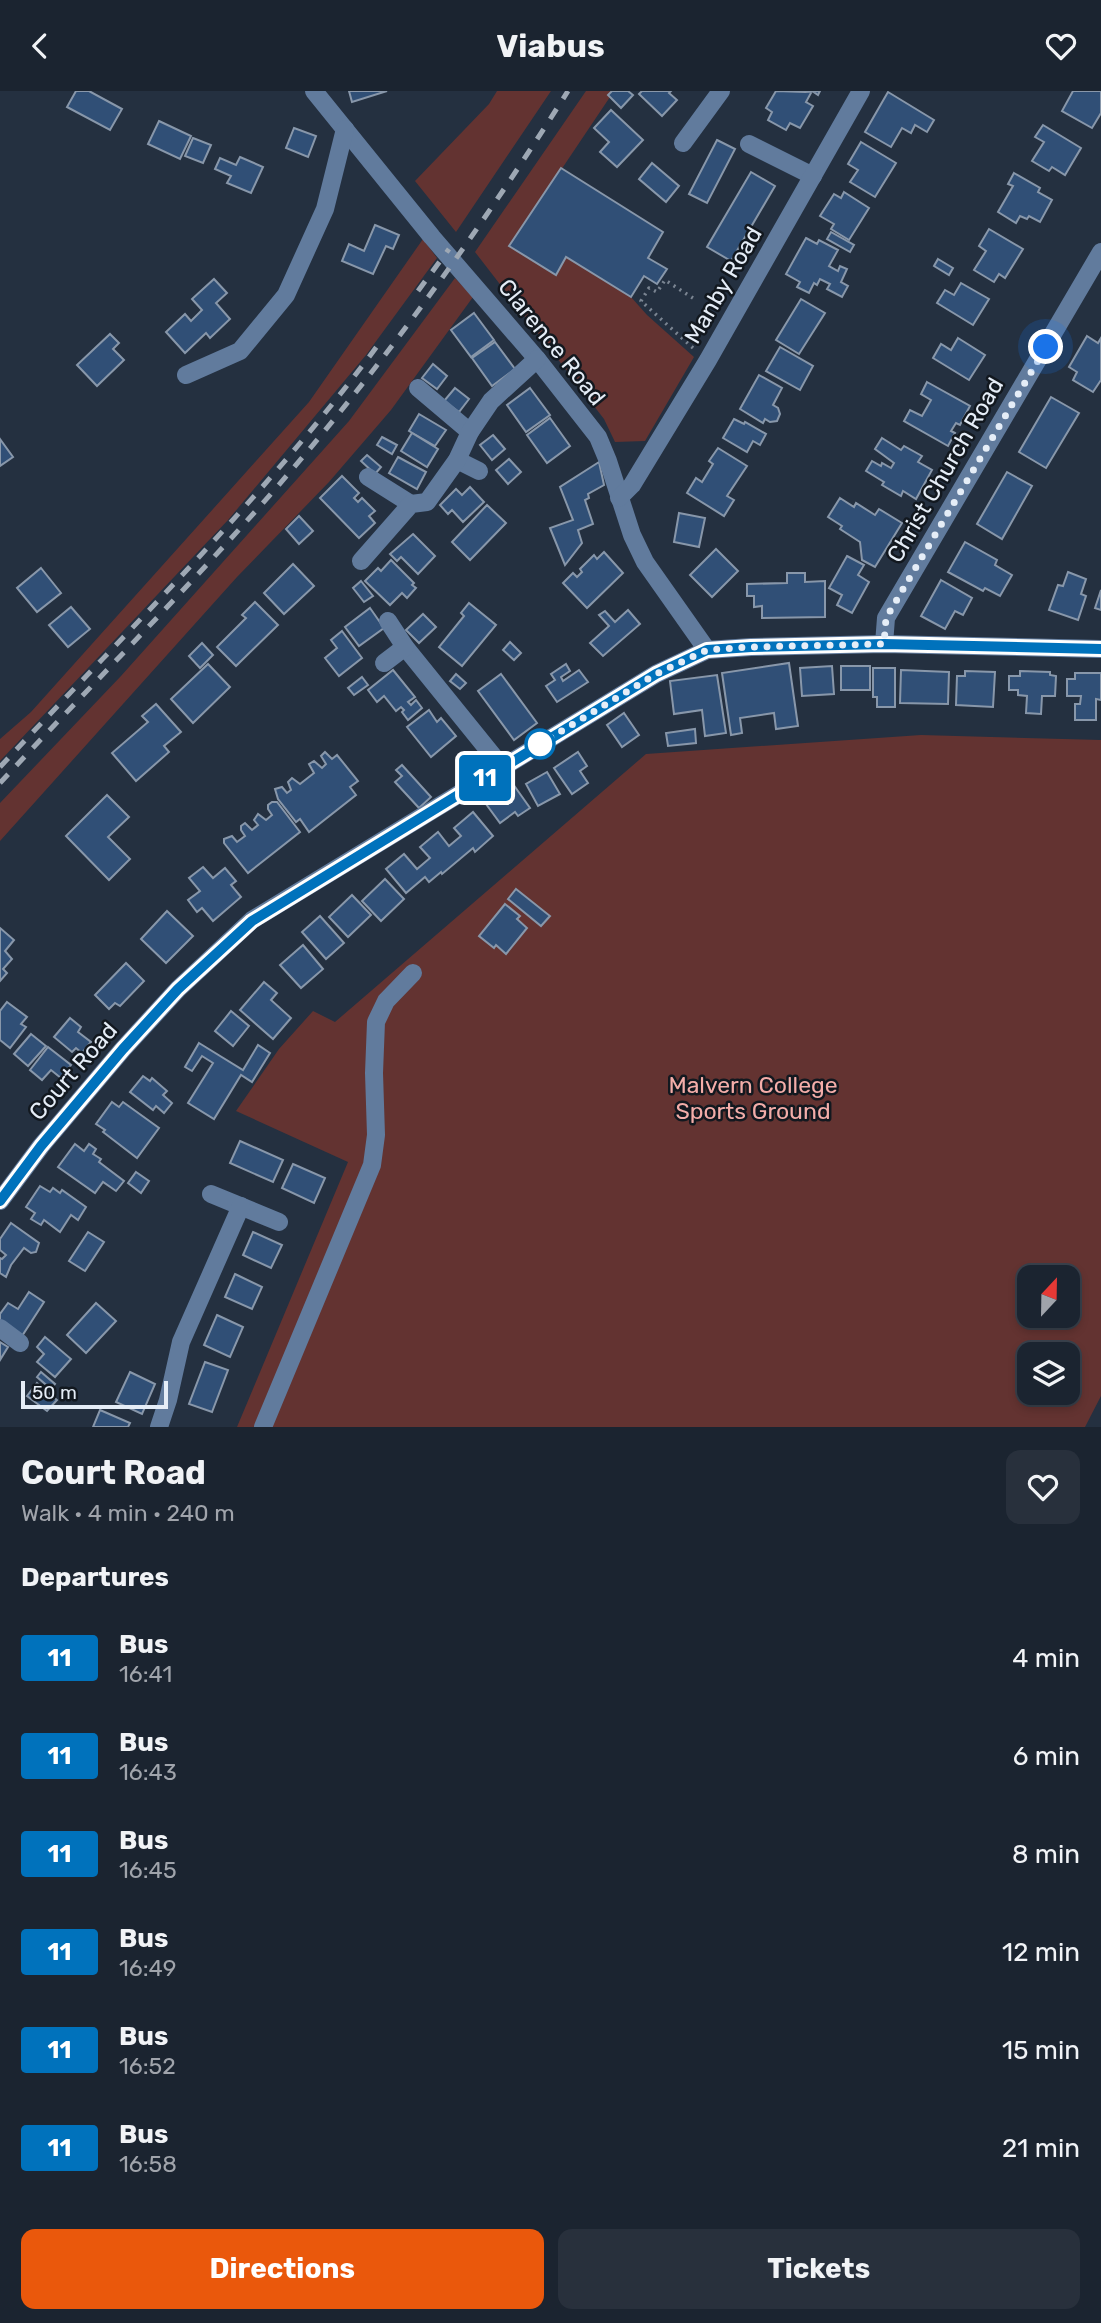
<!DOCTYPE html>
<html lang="en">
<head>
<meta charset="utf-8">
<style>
	body { margin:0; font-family:Rubik,sans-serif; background:#28303c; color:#f1f3f6; height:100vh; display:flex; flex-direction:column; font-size:26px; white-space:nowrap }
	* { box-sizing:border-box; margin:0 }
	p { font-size:23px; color:#a0a4ab }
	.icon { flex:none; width:38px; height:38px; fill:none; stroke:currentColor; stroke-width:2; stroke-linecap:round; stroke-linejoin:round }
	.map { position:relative; height:1336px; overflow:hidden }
	.drawer { display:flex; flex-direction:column; background:#1b2430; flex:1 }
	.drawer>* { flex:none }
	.badge { padding:0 14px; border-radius:5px; font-size:24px; line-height:46px }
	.needle { width:46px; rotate:22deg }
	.buttons { position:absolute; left:1017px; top:1174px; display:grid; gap:14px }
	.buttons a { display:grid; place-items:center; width:63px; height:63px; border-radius:14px; background:#1b2430; box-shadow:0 4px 10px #0003,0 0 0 2px #39414c; font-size:35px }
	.scale { position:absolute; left:21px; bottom:18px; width:147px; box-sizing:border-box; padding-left:7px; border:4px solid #e5edf7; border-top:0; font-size:19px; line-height:24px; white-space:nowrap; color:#e5edf7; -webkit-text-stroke:5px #12181f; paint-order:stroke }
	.you { position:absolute; width:35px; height:35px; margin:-18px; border:5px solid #fff; border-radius:50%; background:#1a73e8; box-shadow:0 0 0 10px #1a73e833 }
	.map>.badge { position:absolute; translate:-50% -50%; box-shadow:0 0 0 4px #fff }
	h2 { padding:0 21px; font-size:26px; line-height:63px }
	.round { display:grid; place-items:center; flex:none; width:74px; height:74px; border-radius:14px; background:#28303c }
	.overview { display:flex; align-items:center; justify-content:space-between; height:119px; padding:0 21px }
	h1 { font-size:33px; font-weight:700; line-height:52px }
	.button { display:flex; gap:14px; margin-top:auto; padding:14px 21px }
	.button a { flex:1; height:80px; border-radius:14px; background:#ea580c; color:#fff; font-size:28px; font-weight:700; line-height:80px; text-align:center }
	.button a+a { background:#28303c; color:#f1f3f6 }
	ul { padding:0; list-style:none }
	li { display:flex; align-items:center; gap:21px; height:98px; padding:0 21px }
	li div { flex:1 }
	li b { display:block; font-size:26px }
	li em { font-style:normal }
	li .badge { min-width:77px; font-weight:700; text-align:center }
	header { display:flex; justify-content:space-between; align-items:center; height:91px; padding:0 21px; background:#1b2430; font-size:32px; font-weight:700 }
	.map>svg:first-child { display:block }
	.green { fill:#633331; fill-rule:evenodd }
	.building { fill:#304f76; stroke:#8897aa; stroke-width:2 }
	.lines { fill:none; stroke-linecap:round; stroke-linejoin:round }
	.path { stroke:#7b8592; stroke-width:3.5; stroke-dasharray:2 5; stroke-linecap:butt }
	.minor { stroke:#617b9d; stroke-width:18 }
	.rail { stroke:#9ea8b4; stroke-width:5; stroke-dasharray:12 12; stroke-linecap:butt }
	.line-casing { stroke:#fff; stroke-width:16 }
	.line { stroke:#0072bc; stroke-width:10 }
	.walk { stroke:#e5edf7; stroke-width:7; stroke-dasharray:0 12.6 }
	.stop-dot { fill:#fff; stroke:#0072bc; stroke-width:3.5 }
	.labels { text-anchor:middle; stroke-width:5; stroke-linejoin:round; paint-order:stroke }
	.street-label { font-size:23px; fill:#e5edf7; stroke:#12181f }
	.park-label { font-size:23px; fill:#f4ada9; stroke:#12181f }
</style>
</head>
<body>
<header><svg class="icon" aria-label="back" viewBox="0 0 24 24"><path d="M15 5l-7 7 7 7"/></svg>Viabus<svg class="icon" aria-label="heart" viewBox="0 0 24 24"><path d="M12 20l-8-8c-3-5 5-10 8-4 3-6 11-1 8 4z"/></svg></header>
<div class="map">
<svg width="1101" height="1336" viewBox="0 0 1101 1336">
	<rect width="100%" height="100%" fill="#243040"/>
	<!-- green -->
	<g class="green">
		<polygon points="497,0 551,0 456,141 415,90 489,13"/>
		<polygon points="586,0 614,0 510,155 555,183 566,166 631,206 647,224 694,266 645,350 615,351 604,328 475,161"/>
		<polygon points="423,148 437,167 366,264 228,429 0,670 0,648 31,621 309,311"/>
		<polygon points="455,187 473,206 391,319 329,391 237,486 0,750 0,712 121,585 349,330"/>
		<path d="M921 644 1101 649V1305L1085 1336H237L348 1071 236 1020 279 958 313 920 335 931 646 663ZM1029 1186H1068V1225H1029ZM1029 1264H1068V1302H1029Z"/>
	</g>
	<!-- building -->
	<g class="building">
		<polygon points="76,0 89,0 122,18 110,39 67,16"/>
		<polygon points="349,0 387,0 352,11"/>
		<polygon points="612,0 628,0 633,4 621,17 608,4"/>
		<polygon points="642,0 671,0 669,2 677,9 662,25 639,3"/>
		<polygon points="776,0 805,1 820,0 818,4 812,0 806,11 813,15 800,37 790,32 786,39 768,29 772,21 766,17"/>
		<polygon points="1073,0 1101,0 1101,22 1092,37 1062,20"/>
		<polygon points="888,1 934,29 927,41 915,34 911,42 902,37 891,56 865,41"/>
		<polygon points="611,19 643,49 617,76 600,61 609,51 594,37"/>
		<polygon points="159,30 191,45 180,68 148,53"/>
		<polygon points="1043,34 1081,57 1065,84 1052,76 1049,80 1032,70 1044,51 1035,46"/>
		<polygon points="294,37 316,45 308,66 286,57"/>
		<polygon points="193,47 211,54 203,72 185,65"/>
		<polygon points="717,49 735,58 707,112 689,103"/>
		<polygon points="861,51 896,72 875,106 850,91 858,79 848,73"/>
		<polygon points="240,66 263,76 251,102 227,92 231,85 215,78 220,67 236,74"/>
		<polygon points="652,72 679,95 666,111 639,88"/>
		<polygon points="561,77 663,141 648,167 667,178 657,193 644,185 631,206 566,166 556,184 509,155"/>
		<polygon points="751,81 775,95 731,170 707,156"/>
		<polygon points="1014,82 1040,97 1038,101 1052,109 1040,131 1029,125 1027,128 1020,125 1016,132 998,121 1013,95 1008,93"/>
		<polygon points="844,101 869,117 849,149 831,138 834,133 820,125 834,103 841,107"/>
		<polygon points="375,134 399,144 393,158 386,155 373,183 342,170 349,153 364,160"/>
		<polygon points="989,138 1023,158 1005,187 999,183 994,191 974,179 986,160 979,155"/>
		<polygon points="831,141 854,154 850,161 827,148"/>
		<polygon points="806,147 817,153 819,149 838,159 829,175 838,180 840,175 847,178 841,191 848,195 842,206 827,198 830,193 820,188 817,194 814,192 809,202 797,196 800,191 786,183"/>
		<polygon points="938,168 953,177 949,184 934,175"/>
		<polygon points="214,188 227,202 216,212 230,228 210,247 206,242 185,262 166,241 185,223 191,230 202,219 192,208"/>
		<polygon points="961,192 989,208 973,234 937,212 945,199 954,204"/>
		<polygon points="801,208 825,222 799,263 776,249"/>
		<polygon points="474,222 494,249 471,266 451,239"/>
		<polygon points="110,243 119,252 113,258 124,269 97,295 77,274"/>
		<polygon points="1087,245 1098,252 1101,247 1101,289 1093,301 1073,289 1077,281 1069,276"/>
		<polygon points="958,247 985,264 969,289 933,267 941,253 951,259"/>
		<polygon points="495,251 515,278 492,295 472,267"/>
		<polygon points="780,256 813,275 800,299 766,280"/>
		<polygon points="433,273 447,285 437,298 422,287"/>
		<polygon points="759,284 782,297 773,314 778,317 780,323 777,330 770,331 765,328 763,332 740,318"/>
		<polygon points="927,291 970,315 960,334 956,332 951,340 955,342 948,355 904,330 910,319 922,325 931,309 921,303"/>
		<polygon points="455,297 469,308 459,321 444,310"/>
		<polygon points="530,297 550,324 526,341 507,314"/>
		<polygon points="1051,306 1079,322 1046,377 1019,361"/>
		<polygon points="419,323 446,339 435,355 409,340"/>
		<polygon points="550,327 570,355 547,372 527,344"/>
		<polygon points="734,328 744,333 745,331 766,343 760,354 753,350 747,361 723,347"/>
		<polygon points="412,342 438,358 427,376 401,360"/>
		<polygon points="493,344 505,358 492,369 480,354"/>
		<polygon points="382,346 397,354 392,363 377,354"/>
		<polygon points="882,347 901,359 904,355 922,365 918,371 932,379 916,408 903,400 901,405 882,394 884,391 866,380 872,370 881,375 882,372 891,377 894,372 875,358"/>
		<polygon points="0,348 13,366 0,375"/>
		<polygon points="718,357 747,375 727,405 734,409 724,425 687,402 696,387 702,391 713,373 709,370"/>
		<polygon points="367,364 381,376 375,383 361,370"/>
		<polygon points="398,366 426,381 417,398 389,382"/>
		<polygon points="509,368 521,381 508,393 496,379"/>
		<polygon points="599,371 604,394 588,403 589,407 585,409 593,433 578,439 582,452 565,474 550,437 573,429 560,396"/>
		<polygon points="1007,381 1032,395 1002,448 977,433"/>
		<polygon points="342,385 359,402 354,407 358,411 362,407 375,420 369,425 375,432 359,447 320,407"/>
		<polygon points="470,396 484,411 463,431 452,419 448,423 440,414 456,398 462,404"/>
		<polygon points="840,407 854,416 856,412 875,424 879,418 902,432 875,476 862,469 860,451 840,438 842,435 828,426"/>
		<polygon points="487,414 506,432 470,469 452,451"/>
		<polygon points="679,422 705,427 699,456 674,451"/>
		<polygon points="299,425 313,440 299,453 286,438"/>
		<polygon points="413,443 435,465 418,483 401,466 397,470 390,463"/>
		<polygon points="965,451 997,469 995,474 1012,484 1000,505 985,497 983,500 948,481"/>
		<polygon points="716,458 738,480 712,506 690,484"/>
		<polygon points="604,461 623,482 587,517 563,492 573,482 577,486 582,481 580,478 594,464 597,468"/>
		<polygon points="847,465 864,474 858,484 869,491 852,522 837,514 842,504 829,497"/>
		<polygon points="391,469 414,492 412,494 416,497 407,507 402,502 390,514 365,490 378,477 381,480"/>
		<polygon points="293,473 314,495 284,523 264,502"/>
		<polygon points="41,477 61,502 37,521 17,497"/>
		<polygon points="1068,481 1086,488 1081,503 1086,505 1078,529 1049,519 1058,494 1063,495"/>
		<polygon points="787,482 805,482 805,491 825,490 825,526 762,527 762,515 754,516 754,505 747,505 747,493 787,492"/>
		<polygon points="941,489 972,507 963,524 955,520 945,538 921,525"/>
		<polygon points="361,490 373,505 364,511 353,497"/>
		<polygon points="1101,499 1101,519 1095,517"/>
		<polygon points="255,511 278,534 236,575 217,556 246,527 242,524"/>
		<polygon points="469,512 496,534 462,575 439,556 464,525 461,522"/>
		<polygon points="71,516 90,538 68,556 49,534"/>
		<polygon points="370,517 384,537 359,555 345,536"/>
		<polygon points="628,519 640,533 603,565 590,552 609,535 599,524 605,520 615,531"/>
		<polygon points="423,523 436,536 419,552 406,539"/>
		<polygon points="342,540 362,567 339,585 325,567 337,557 331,549"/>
		<polygon points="510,551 521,562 514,569 503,559"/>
		<polygon points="202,552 213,564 200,577 189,565"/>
		<polygon points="789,572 798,635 776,638 774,622 740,627 742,642 731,644 722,582"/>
		<polygon points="208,573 230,596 193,632 171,608"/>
		<polygon points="566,573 570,580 561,586 563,590 579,579 588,591 557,611 546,595 555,589 551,583"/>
		<polygon points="832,575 834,603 802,605 800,577"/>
		<rect x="841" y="575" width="29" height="24"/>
		<polygon points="873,577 895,577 895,616 877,616 877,606 873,606"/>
		<polygon points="393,579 415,606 408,611 411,614 416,609 422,617 408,629 402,621 404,619 401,616 396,620 384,605 377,611 368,599"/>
		<polygon points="901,579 949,581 948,613 900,612"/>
		<polygon points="965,580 995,581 993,616 956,614 957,585 965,585"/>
		<polygon points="1020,580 1050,581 1050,584 1056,585 1055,605 1042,605 1041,623 1026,622 1027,605 1018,604 1018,599 1009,599 1009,585 1020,585"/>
		<polygon points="1075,582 1101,582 1101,609 1096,608 1096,629 1075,629 1075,613 1080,613 1081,605 1067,605 1067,588 1075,588"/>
		<polygon points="456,583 466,592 460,598 450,590"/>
		<polygon points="501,583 537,632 514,649 478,600"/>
		<polygon points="717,584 726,642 705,645 702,619 674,623 670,590"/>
		<polygon points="362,586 368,594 354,604 348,597"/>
		<polygon points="156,613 181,641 164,655 169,661 136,690 112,662 148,631 142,625"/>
		<polygon points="429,619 437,631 441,627 456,645 431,666 407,636"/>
		<polygon points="624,622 639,644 622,656 607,634"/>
		<polygon points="695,638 696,652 668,655 666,642"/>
		<polygon points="325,661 332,668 337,664 358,690 350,696 356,704 309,741 300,728 296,731 278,708 275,698 282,696 287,702 291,699 288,691 292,687 300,693 314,682 309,673 314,670 322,677 326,673 321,665"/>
		<polygon points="578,661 587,675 580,680 588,692 572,703 554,677"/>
		<polygon points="402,674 431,706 419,717 395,691 402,685 396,679"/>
		<polygon points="547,681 560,703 538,715 526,693"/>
		<polygon points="513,693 530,717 518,725 515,721 500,732 486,713"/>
		<polygon points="107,704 129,726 108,746 130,768 109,789 66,745"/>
		<polygon points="272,711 277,711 300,741 248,782 224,752 224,748 232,745 237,751 245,745 241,739 241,735 245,732 252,739 258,734 254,729 258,723 266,729 272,724 268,718 268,714"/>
		<polygon points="473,721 493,745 475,761 473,757 442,783 441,781 429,791 425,786 406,802 386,778 404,763 417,778 430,767 420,756 438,741 449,755 461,745 454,737"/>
		<polygon points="203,776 213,787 225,777 236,790 231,794 241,806 213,830 202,817 197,821 188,809 200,800 189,787"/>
		<polygon points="385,788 404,808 381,830 362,810"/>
		<polygon points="516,798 550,825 541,835 508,808"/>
		<polygon points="352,804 371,824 348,846 329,826"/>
		<polygon points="505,813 520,825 517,828 527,837 506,863 496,854 494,857 479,845"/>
		<polygon points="167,820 193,845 166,872 141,848"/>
		<polygon points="320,825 344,852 326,868 302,841"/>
		<polygon points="0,837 14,849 5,860 12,868 3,878 7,882 0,890"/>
		<polygon points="303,854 323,878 301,897 280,874"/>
		<polygon points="126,872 144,890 120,915 115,912 109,918 95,904"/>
		<polygon points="264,891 277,902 271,909 291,927 273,948 240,919"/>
		<polygon points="7,911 27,926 21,933 26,936 10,957 0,949 0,920"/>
		<polygon points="231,920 249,935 233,955 215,940"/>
		<polygon points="70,927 81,936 78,941 91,951 82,962 76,957 72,961 54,946"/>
		<polygon points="31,943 46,955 28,975 14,963"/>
		<polygon points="199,952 243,979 258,954 270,962 252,991 241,984 214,1028 188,1012 213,972 202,965 192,980 185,976"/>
		<polygon points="48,956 71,974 61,987 51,979 42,989 30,979"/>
		<polygon points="143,985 150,990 152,987 167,1000 163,1004 172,1012 164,1022 156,1015 153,1019 130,1001"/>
		<polygon points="112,1011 119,1016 123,1011 159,1037 137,1067 103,1041 105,1039 96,1033"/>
		<polygon points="240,1050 283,1069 273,1091 230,1072"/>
		<polygon points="75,1053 84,1060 89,1053 96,1058 93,1063 101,1068 99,1071 124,1090 116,1100 103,1091 95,1102 58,1076"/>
		<polygon points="293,1073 325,1087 314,1112 282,1097"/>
		<polygon points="136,1081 149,1090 141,1102 128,1092"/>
		<polygon points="40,1095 50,1101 53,1097 60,1102 62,1099 86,1116 78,1129 71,1124 60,1141 44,1129 41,1134 31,1128 35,1122 26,1116"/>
		<polygon points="11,1132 39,1152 36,1161 31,1162 24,1157 11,1174 6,1186 0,1182 0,1167 2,1168 6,1164 0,1159 0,1148"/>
		<polygon points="88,1141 104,1151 85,1180 69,1170"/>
		<polygon points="253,1141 282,1154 271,1177 243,1164"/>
		<polygon points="235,1183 262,1196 252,1218 225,1206"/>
		<polygon points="29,1201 44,1211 22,1245 0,1230 0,1223 8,1212 18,1218"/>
		<polygon points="96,1212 116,1230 86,1262 67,1244"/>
		<polygon points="217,1224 243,1236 230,1266 204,1254"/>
		<polygon points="45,1246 71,1268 55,1286 37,1271 44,1263 37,1256"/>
		<polygon points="0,1251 8,1256 0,1269"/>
		<polygon points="205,1271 228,1279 212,1321 189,1313"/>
		<polygon points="41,1281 55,1293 51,1298 37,1286"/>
		<polygon points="130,1281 155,1293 142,1323 116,1311"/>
		<polygon points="37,1292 57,1309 47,1320 27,1305"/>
		<polygon points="100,1319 130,1332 128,1336 93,1336"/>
	</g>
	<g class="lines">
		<!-- path -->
		<polyline class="path" points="693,257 641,210 649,197 657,201 665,189 696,209"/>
		<!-- minor -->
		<g class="minor">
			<polyline points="314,0 432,146 537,268 598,346 608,370 632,444 645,471 707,559"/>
			<polyline points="683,52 721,0"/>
			<polyline points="749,53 813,85"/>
			<polyline points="186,284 240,260 286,204 325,118 345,38"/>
			<polyline points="418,297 470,341"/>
			<polyline points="457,369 479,380"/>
			<polyline points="368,386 411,413"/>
			<polyline points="619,407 632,394 708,269 861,0"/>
			<polyline points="361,470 411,413 427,411 457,369 470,341 491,310 537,268"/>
			<polyline points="388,530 405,556 502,676"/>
			<polyline points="884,553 886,527 1101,161"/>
			<polyline points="384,572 405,556"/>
			<polyline points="211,1103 279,1131"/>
			<polyline points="0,1110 41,1055 123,958 178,898 252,829 656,583 707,559 751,556 884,553 1101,558"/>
			<polyline points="0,1237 20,1252"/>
			<polyline points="159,1336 168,1309 181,1251 241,1115"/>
			<polyline points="263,1336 372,1074 376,1044 374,982 376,931 386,910 413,882"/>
		</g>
		<!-- rail -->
		<g class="rail">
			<polyline points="418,200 449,158"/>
			<path d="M0 676C129 538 265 406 378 254"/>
			<path d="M0 692C102 582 210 476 307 361 402 248 489 125 568 0"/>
		</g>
	</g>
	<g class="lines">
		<defs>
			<polyline id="line" points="0,1110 41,1055 123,958 178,898 252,830 656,583 707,559 751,556 884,553 1101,558"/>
		</defs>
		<!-- line casing -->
		<use href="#line" class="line-casing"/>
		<!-- line -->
		<use href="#line" class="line"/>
		<!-- walk -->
		<polyline class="walk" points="540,653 656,583 707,559 751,556 884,553 886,527 1046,256"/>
	</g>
	<!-- markers -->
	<circle class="stop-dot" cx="540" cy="653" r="14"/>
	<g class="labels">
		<!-- street labels -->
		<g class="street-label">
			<text transform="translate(723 194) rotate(-60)" y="8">Manby Road</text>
			<text transform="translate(552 251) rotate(51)" y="8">Clarence Road</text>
			<text transform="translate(945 379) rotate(-60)" y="8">Christ Church Road</text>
			<text transform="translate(73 980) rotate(-49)" y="8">Court Road</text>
		</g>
		<!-- park labels -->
		<g class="park-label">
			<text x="753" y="1002">Malvern College<tspan x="753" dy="26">Sports Ground</tspan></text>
		</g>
	</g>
</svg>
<div class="buttons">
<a><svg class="needle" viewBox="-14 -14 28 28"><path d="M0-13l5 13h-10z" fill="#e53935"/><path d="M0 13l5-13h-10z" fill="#a0a4ab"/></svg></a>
<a><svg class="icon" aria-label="layers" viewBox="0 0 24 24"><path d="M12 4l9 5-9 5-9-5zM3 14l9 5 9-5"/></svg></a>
</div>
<div class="scale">50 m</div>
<div class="you" style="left:1046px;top:256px"></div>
<b class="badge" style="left:485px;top:687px;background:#0072bc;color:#fff">11</b>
</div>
<section class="drawer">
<div class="overview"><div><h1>Court Road</h1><p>Walk · 4 min · 240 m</p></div><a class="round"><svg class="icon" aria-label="heart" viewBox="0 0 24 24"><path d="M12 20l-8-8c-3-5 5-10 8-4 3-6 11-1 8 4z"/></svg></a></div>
<h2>Departures</h2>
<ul>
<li><span class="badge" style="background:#0072bc;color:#fff">11</span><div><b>Bus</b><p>16:41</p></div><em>4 min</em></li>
<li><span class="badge" style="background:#0072bc;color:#fff">11</span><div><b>Bus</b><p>16:43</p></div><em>6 min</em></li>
<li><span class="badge" style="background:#0072bc;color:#fff">11</span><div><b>Bus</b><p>16:45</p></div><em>8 min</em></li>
<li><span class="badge" style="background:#0072bc;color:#fff">11</span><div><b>Bus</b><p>16:49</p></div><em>12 min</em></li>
<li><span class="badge" style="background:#0072bc;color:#fff">11</span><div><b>Bus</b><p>16:52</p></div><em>15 min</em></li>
<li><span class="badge" style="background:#0072bc;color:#fff">11</span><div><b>Bus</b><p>16:58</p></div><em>21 min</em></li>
</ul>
<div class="button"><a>Directions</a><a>Tickets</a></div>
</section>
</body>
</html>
